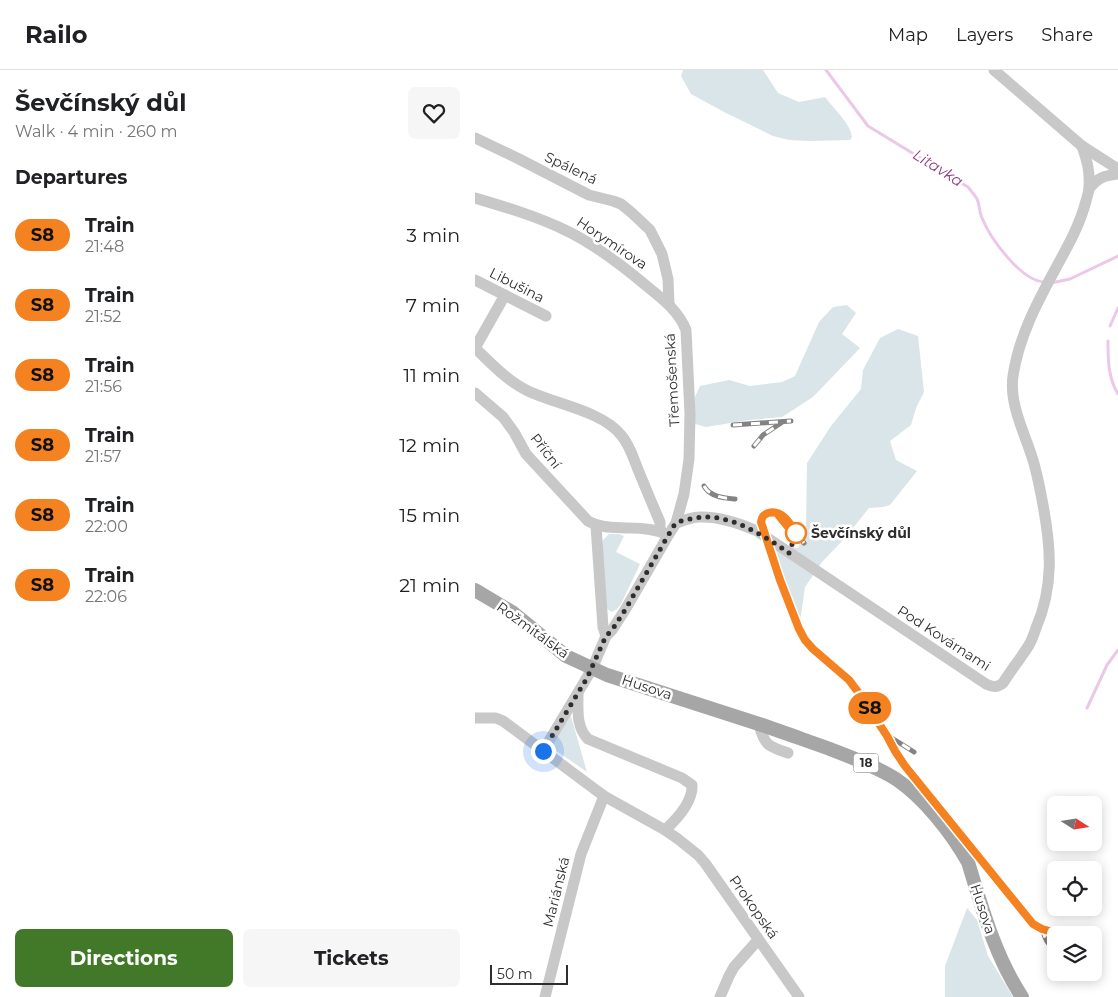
<!DOCTYPE html>
<html lang="en">
<head>
<meta charset="utf-8">
<style>
	body { margin:0; font-family:Montserrat,sans-serif; background:#f6f6f6; color:#202124; height:100vh; display:flex; flex-direction:column; font-size:19px; white-space:nowrap }
	* { box-sizing:border-box; margin:0 }
	p { font-size:16px; color:#757577 }
	.icon { flex:none; width:28px; height:28px; fill:none; stroke:currentColor; stroke-width:2; stroke-linecap:round; stroke-linejoin:round }
	.map { position:relative; flex:1; overflow:hidden }
	.sheet { display:flex; flex-direction:column; background:#fff; width:475px }
	.sheet>* { flex:none }
	.badge { padding:0 10px; border-radius:16px; font-size:18px; line-height:32px }
	.needle { width:32px; rotate:102deg }
	.controls { position:absolute; left:572px; top:726px; display:grid; gap:10px }
	.controls a { display:grid; place-items:center; width:55px; height:55px; border-radius:8px; background:#fff; box-shadow:0 2px 12px #0003; font-size:25px }
	.scale { position:absolute; left:15px; bottom:12px; width:78px; box-sizing:border-box; padding-left:5px; border:2px solid #2e2e2e; border-top:0; font-size:14px; line-height:18px; white-space:nowrap; color:#2e2e2e; -webkit-text-stroke:4px #fff; paint-order:stroke }
	.you { position:absolute; width:25px; height:25px; margin:-12px; border:4px solid #fff; border-radius:50%; background:#1a73e8; box-shadow:0 0 0 8px #1a73e833 }
	.map>.badge { position:absolute; translate:-50% -50%; box-shadow:0 0 0 2px #fff }
	h2 { padding:0 15px; font-size:19px; line-height:45px }
	.round { display:grid; place-items:center; flex:none; width:52px; height:52px; border-radius:8px; background:#f6f6f6 }
	.summary { display:flex; align-items:center; justify-content:space-between; height:85px; padding:0 15px }
	h1 { font-size:24px; font-weight:700; line-height:38px }
	.button { display:flex; gap:10px; margin-top:auto; padding:10px 15px }
	.button a { flex:1; height:58px; border-radius:8px; background:#427929; color:#fff; font-size:20px; font-weight:700; line-height:58px; text-align:center }
	.button a+a { background:#f6f6f6; color:#202124 }
	ul { padding:0; list-style:none }
	li { display:flex; align-items:center; gap:15px; height:70px; padding:0 15px }
	li div { flex:1 }
	li b { display:block; font-size:19px }
	li em { font-style:normal }
	li .badge { min-width:55px; font-weight:700; text-align:center }
	header { display:flex; align-items:center; gap:30px; box-sizing:border-box; height:70px; padding:0 25px; background:#fff; border-bottom:1px solid #e0e0e0 }
	header strong { font-size:24px }
	nav { display:flex; gap:28px; margin-inline-start:auto; font-size:18px }
	main { display:flex; flex:1; min-height:0 }
	.map>svg:first-child { display:block }
	.green { fill:#d9e5e8 }
	.lines { fill:none; stroke-linecap:round; stroke-linejoin:round }
	.stream { stroke:#ebc8e7; stroke-width:3 }
	.minor { stroke:#c8c8c8; stroke-width:11 }
	.major { stroke:#a6a6a6; stroke-width:14 }
	.rail-casing { stroke:#838383; stroke-width:5 }
	.rail { stroke:#fff; stroke-width:3; stroke-dasharray:9; stroke-linecap:butt }
	.line-casing { stroke:#fff; stroke-width:11 }
	.line { stroke:#f58220; stroke-width:8 }
	.walk { stroke:#2e2e2e; stroke-width:5; stroke-dasharray:0 9 }
	.stop-dot { fill:#fff; stroke:#f58220; stroke-width:2.5 }
	.labels { text-anchor:middle; stroke-width:5; stroke-linejoin:round; paint-order:stroke }
	.shield { fill:#fff; stroke:#6d6d6d; stroke-width:1 }
	.shield-label { font-size:12px; font-weight:bold; fill:#2e2e2e }
	.street-label { font-size:14px; fill:#2e2e2e; stroke:#fff }
	.stop-label { font-size:14px; font-weight:bold; fill:#2e2e2e; stroke:#fff; text-anchor:start }
	.water-label { font-size:15px; font-style:italic; fill:#903c85; stroke:#fff }
</style>
</head>
<body>
<header>
<strong>Railo</strong>
<nav><a>Map</a><a>Layers</a><a>Share</a></nav>
</header>
<main>
<section class="sheet">
<div class="summary"><div><h1>Ševčínský důl</h1><p>Walk · 4 min · 260 m</p></div><a class="round"><svg class="icon" aria-label="heart" viewBox="0 0 24 24"><path d="M12 20l-8-8c-3-5 5-10 8-4 3-6 11-1 8 4z"/></svg></a></div>
<h2>Departures</h2>
<ul>
<li><span class="badge" style="background:#f58220;color:#111">S8</span><div><b>Train</b><p>21:48</p></div><em>3 min</em></li>
<li><span class="badge" style="background:#f58220;color:#111">S8</span><div><b>Train</b><p>21:52</p></div><em>7 min</em></li>
<li><span class="badge" style="background:#f58220;color:#111">S8</span><div><b>Train</b><p>21:56</p></div><em>11 min</em></li>
<li><span class="badge" style="background:#f58220;color:#111">S8</span><div><b>Train</b><p>21:57</p></div><em>12 min</em></li>
<li><span class="badge" style="background:#f58220;color:#111">S8</span><div><b>Train</b><p>22:00</p></div><em>15 min</em></li>
<li><span class="badge" style="background:#f58220;color:#111">S8</span><div><b>Train</b><p>22:06</p></div><em>21 min</em></li>
</ul>
<div class="button"><a>Directions</a><a>Tickets</a></div>
</section>
<div class="map">
<svg width="643" height="927" viewBox="0 0 643 927">
	<rect width="100%" height="100%" fill="#fff"/>
	<!-- green -->
	<g class="green">
		<path d="M208 0H288L303 23 324 32 350 27C358 38 376 54 377 67L375 70 334 71 314 70 298 66 249 42 216 24 206 6Z"/>
		<polygon points="372,235 381,243 367,264 385,278 338,327 307,347 274,350 231,357 220,354 219,329 225,316 254,310 275,316 307,312 320,306 344,252 358,237"/>
		<polygon points="423,259 443,266 449,322 441,338 436,355 415,371 421,390 442,401 415,435 408,437 394,438 370,468 347,492 330,517 325,552 306,507 297,473 323,478 331,460 332,393 356,356 386,319 388,300 405,268"/>
		<polygon points="134,464 144,464 149,466 141,482 165,494 146,534 142,539 137,542 131,538 126,479 128,470"/>
		<polygon points="95,643 112,702 76,677"/>
		<polygon points="492,838 502,850 513,886 538,927 470,927 470,896"/>
	</g>
	<g class="lines">
		<!-- stream -->
		<g class="stream">
			<path d="M351 0 393 56 493 117C496 121 500 125 502 129 505 135 504 142 507 148 515 168 546 211 569 212"/>
			<polyline points="576,213 595,209 643,186"/>
			<polyline points="635,256 643,238"/>
			<path d="M633 271C633 289 633 308 643 324"/>
			<polyline points="612,638 632,595 643,580"/>
		</g>
		<!-- minor -->
		<g class="minor">
			<polyline points="519,0 607,76 643,99"/>
			<polyline points="0,68 42,88 114,125 138,131 146,134 157,143 175,160 187,184 193,209 194,234"/>
			<path d="M614 119C623 107 629 106 643 104"/>
			<path d="M0 128C30 137 61 146 90 160 120 174 148 196 174 218 189 230 204 242 211 260L215 344 214 389 209 424 201 453 194 464 150 540 137 560 131 566 117 599 68 681"/>
			<polyline points="0,210 71,246"/>
			<path d="M0 278C17 294 32 311 53 321 80 334 127 341 146 365 155 375 159 390 164 402 171 419 178 436 185 452V461"/>
			<polyline points="0,278 30,225"/>
			<path d="M0 323 28 347 39 362 51 384 113 451C127 459 140 457 156 458 168 458 181 460 192 464"/>
			<path d="M201 453C209 451 216 447 224 447 244 446 264 453 282 461L511 614C518 617 522 618 528 613 536 600 546 588 554 575 557 570 559 564 561 558 579 516 576 478 568 435 565 419 562 402 557 387 549 362 534 333 538 306 544 265 564 229 583 194 594 174 605 154 611 131 612 127 614 122 614 117 615 100 612 91 607 76"/>
			<polyline points="121,456 128,557 131,566"/>
			<path d="M103 624C103 640 101 657 113 669L207 708 217 715C218 732 202 749 190 760"/>
			<polyline points="0,648 21,648 28,651 129,726 190,760 203,769 223,785 230,793 324,927"/>
			<path d="M284 655C290 676 293 676 313 683"/>
			<polyline points="70,927 106,784 129,726"/>
			<polyline points="245,927 254,906 259,897 283,870"/>
		</g>
		<!-- major -->
		<path class="major" d="M0 520 37 542 91 586 132 605C183 621 233 638 284 654 308 662 332 671 355 679 378 688 400 696 421 709 449 728 476 762 493 792 507 838 520 886 547 927"/>
		<defs>
			<g id="rail">
				<polyline points="258,355 316,351"/>
				<polyline points="279,376 288,365 306,353"/>
				<path d="M229 416C235 427 249 428 260 429"/>
				<path d="M329 473 310 447C302 442 289 440 286 452L294 480 324 559C328 566 332 573 337 579 349 591 364 599 375 612 389 628 401 647 412 666 418 676 423 686 430 696"/>
				<polyline points="412,665 439,682"/>
				<polyline points="558,853 567,859 581,863 585,865"/>
				<path d="M567 859C570 867 572 877 581 877"/>
			</g>
		</defs>
		<!-- rail casing -->
		<use href="#rail" class="rail-casing"/>
		<!-- rail -->
		<use href="#rail" class="rail"/>
	</g>
	<g class="lines">
		<defs>
			<path id="line" d="M304 446 318 463 323 466C316 455 308 439 293 443 288 445 287 447 286 452L305 510 324 559 330 570 338 579 374 610 386 626 412 666 420 681 430 696 558 854 567 859 581 863 585 865"/>
		</defs>
		<!-- line casing -->
		<use href="#line" class="line-casing"/>
		<!-- line -->
		<use href="#line" class="line"/>
		<!-- walk -->
		<path class="walk" d="M68 681 112 608 131 566 137 560 150 540 194 464C196 461 198 457 200 454 204 451 210 450 215 449 251 440 286 464 314 483L321 463"/>
	</g>
	<!-- markers -->
	<circle class="stop-dot" cx="321" cy="463" r="10"/>
	<g class="labels">
		<!-- shield labels -->
		<rect class="shield" x="378.5" y="683.5" width="25" height="19" rx="4"/>
		<g class="shield-label">
			<text x="391" y="697">18</text>
		</g>
		<!-- street labels -->
		<g class="street-label">
			<text transform="translate(96 98) rotate(26)" y="5">Spálená</text>
			<text transform="translate(137 173) rotate(34)" y="5">Horymírova</text>
			<text transform="translate(42 215) rotate(27)" y="5">Libušina</text>
			<text transform="translate(197 310) rotate(-93)" y="5">Třemošenská</text>
			<text transform="translate(71 381) rotate(52)" y="5">Příční</text>
			<text transform="translate(58 560) rotate(36)" y="5">Rožmitálská</text>
			<text transform="translate(469 568) rotate(33)" y="5">Pod Kovárnami</text>
			<text transform="translate(172 617) rotate(18)" y="5">Husova</text>
			<text transform="translate(81 822) rotate(-76)" y="5">Mariánská</text>
			<text transform="translate(279 837) rotate(55)" y="5">Prokopská</text>
			<text transform="translate(508 839) rotate(72)" y="5">Husova</text>
		</g>
		<!-- stop labels -->
		<g class="stop-label">
			<text x="336" y="468">Ševčínský důl</text>
		</g>
		<!-- water labels -->
		<g class="water-label">
			<text transform="translate(463 98) rotate(32)" y="5">Litavka</text>
		</g>
	</g>
</svg>
<div class="controls">
<a><svg class="needle" viewBox="-14 -14 28 28"><path d="M0-13l5 13h-10z" fill="#e53935"/><path d="M0 13l5-13h-10z" fill="#757577"/></svg></a>
<a><svg class="icon" aria-label="locate" viewBox="0 0 24 24"><circle cx="12" cy="12" r="6"/><path d="M12 2v4M12 18v4M2 12h4M18 12h4"/></svg></a>
<a><svg class="icon" aria-label="layers" viewBox="0 0 24 24"><path d="M12 4l9 5-9 5-9-5zM3 14l9 5 9-5"/></svg></a>
</div>
<div class="scale">50 m</div>
<div class="you" style="left:68px;top:681px"></div>
<b class="badge" style="left:395px;top:638px;background:#f58220;color:#111">S8</b>
</div>
</main>
</body>
</html>
